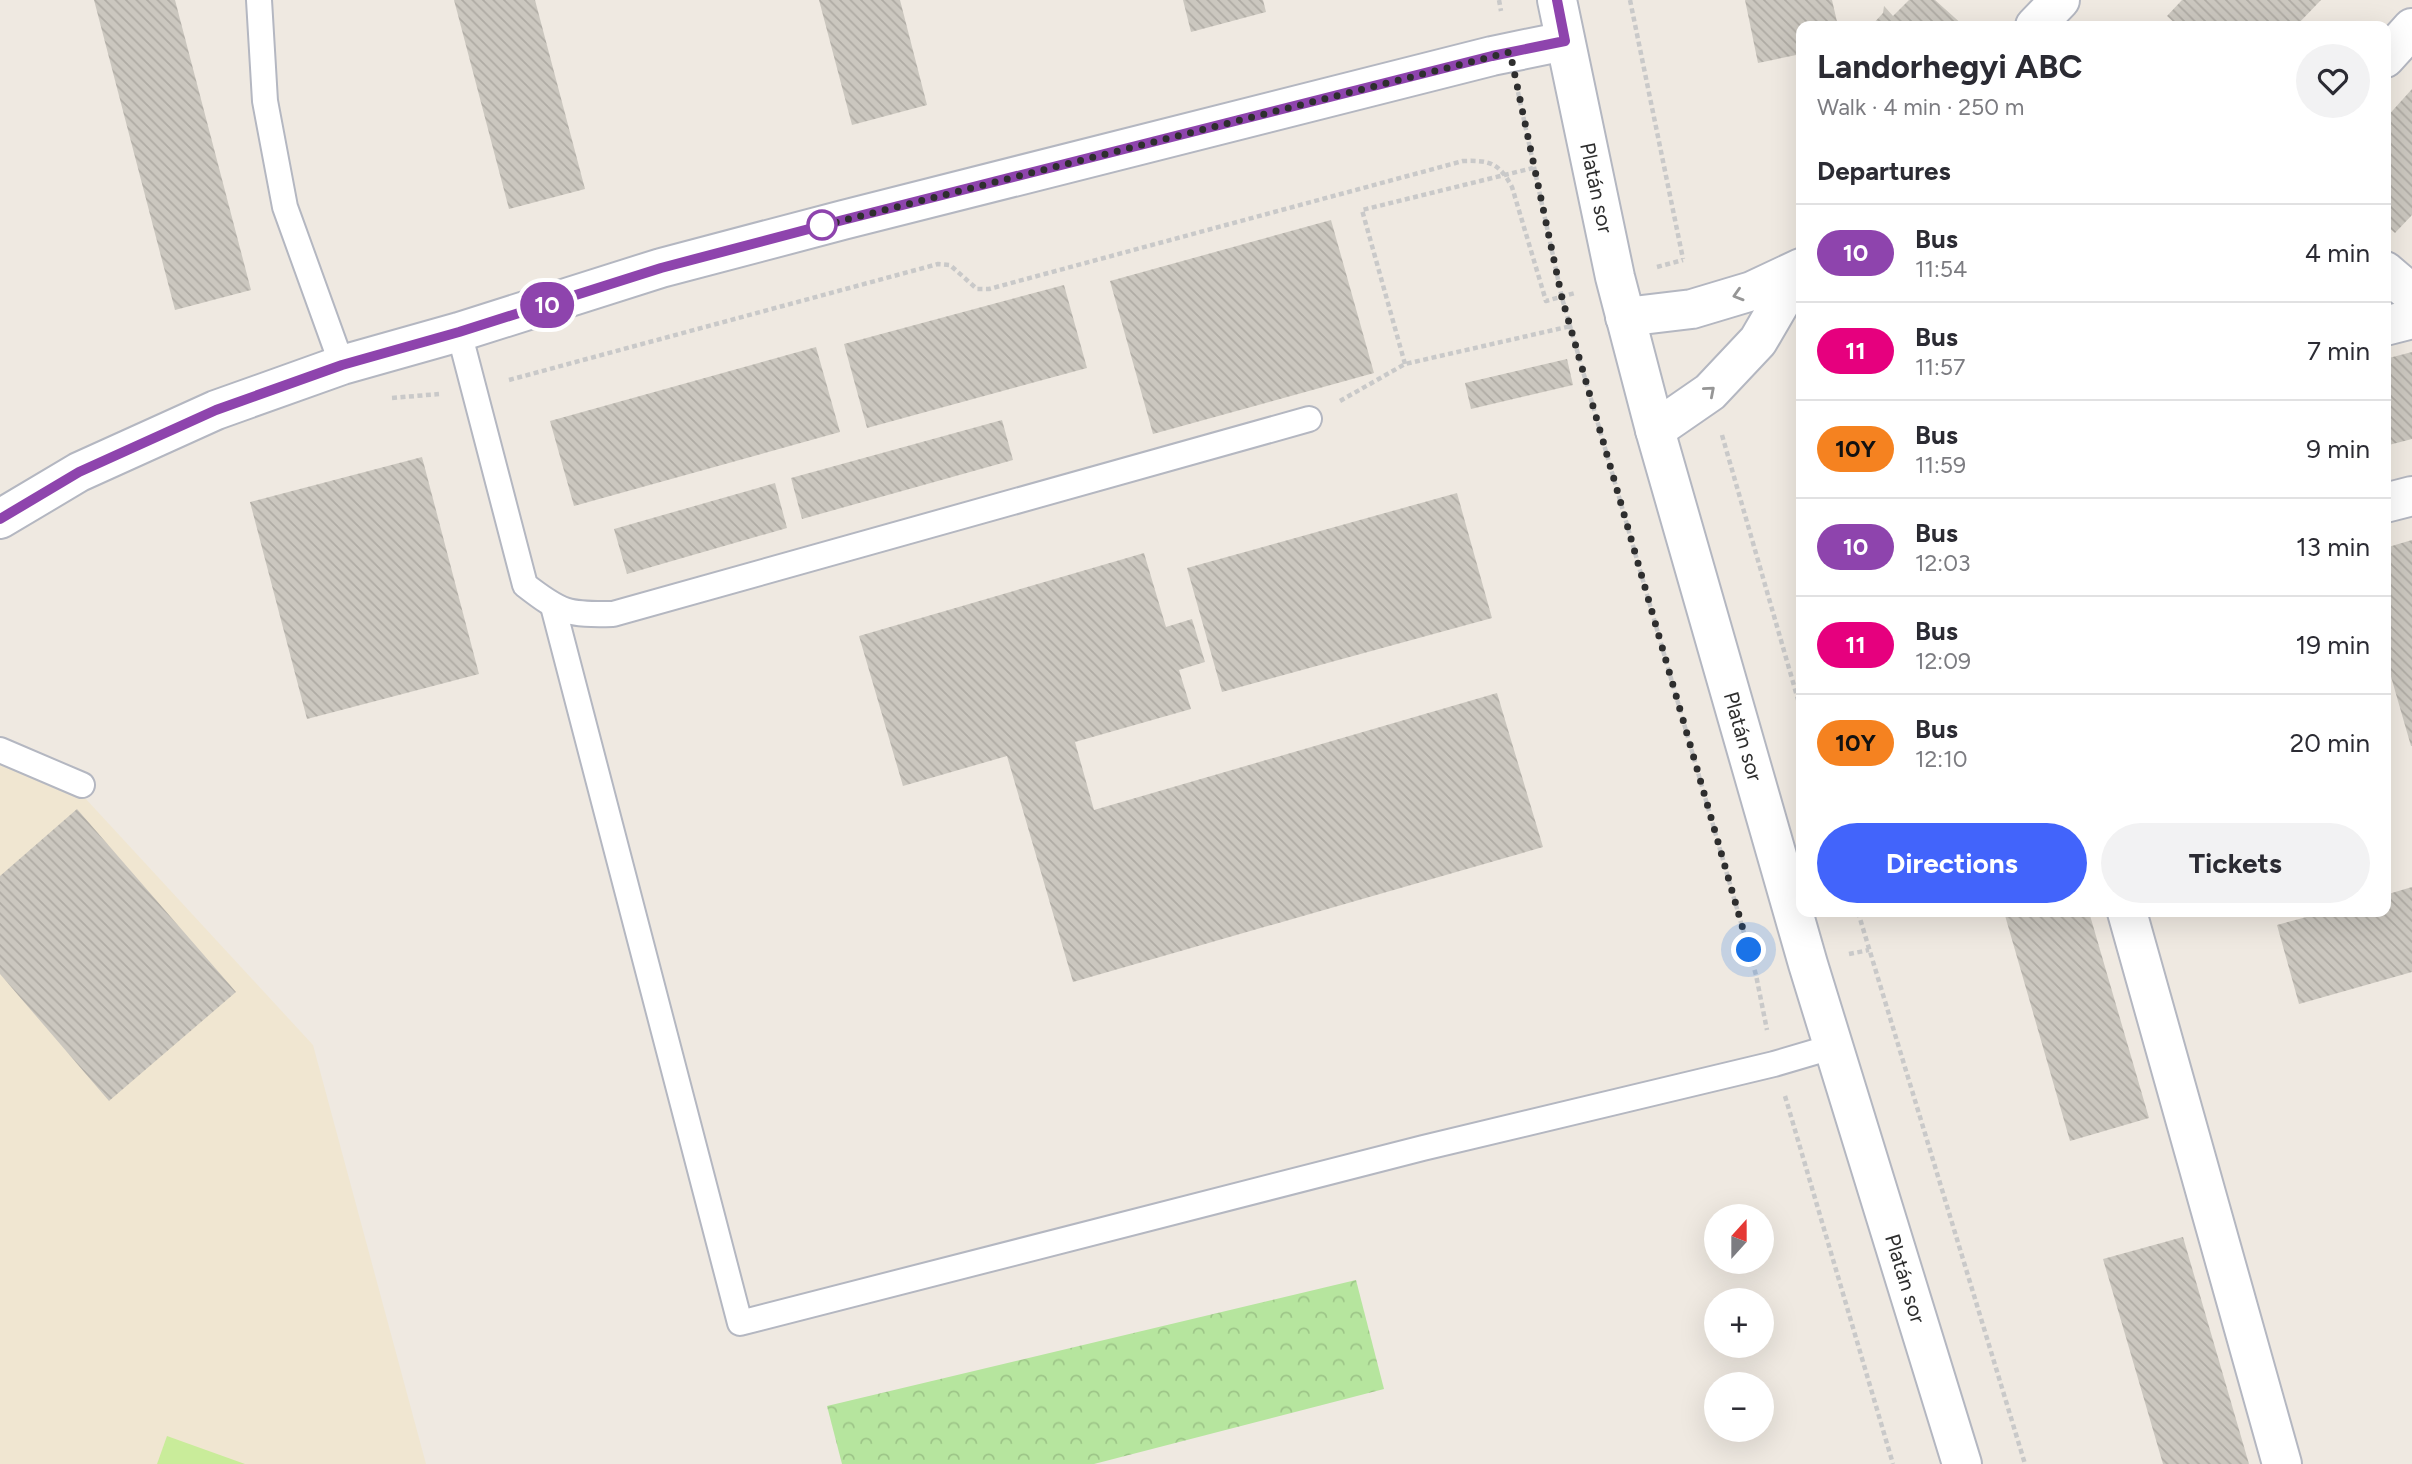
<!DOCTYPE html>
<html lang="en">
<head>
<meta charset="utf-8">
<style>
	body { margin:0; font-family:Figtree,sans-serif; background:#f2f2f3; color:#2b2b33; height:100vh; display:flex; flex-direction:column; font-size:26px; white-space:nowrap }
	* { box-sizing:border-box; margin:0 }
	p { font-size:23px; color:#7c7c81 }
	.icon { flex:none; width:38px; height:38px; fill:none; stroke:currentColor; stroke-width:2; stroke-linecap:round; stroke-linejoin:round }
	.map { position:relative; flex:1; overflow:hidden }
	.panel { position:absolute; left:1796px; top:21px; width:595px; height:896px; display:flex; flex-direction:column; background:#fff; border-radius:14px; box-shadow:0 7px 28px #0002 }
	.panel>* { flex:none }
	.badge { padding:0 14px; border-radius:23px; font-size:24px; line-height:46px }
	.needle { width:46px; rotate:21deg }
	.fabs { position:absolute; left:1704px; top:1204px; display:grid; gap:14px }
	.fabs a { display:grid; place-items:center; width:70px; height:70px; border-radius:50%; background:#fff; box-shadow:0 7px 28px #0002; font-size:35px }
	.you { position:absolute; width:35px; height:35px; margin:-18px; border:5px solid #fff; border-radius:50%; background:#1a73e8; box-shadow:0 0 0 10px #1a73e833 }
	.map>.badge { position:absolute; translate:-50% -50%; box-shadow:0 0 0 4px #fff }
	h2 { padding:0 21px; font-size:26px; line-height:63px }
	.round { display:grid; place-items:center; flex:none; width:74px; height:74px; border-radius:37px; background:#f2f2f3 }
	.overview { display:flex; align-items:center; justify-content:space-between; height:119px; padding:0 21px }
	h1 { font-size:33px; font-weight:700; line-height:52px }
	.cta { display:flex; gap:14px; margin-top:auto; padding:14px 21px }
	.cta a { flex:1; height:80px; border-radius:42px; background:#4264fb; color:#fff; font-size:28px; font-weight:700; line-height:80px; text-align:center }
	.cta a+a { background:#f2f2f3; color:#2b2b33 }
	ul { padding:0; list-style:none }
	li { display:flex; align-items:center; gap:21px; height:98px; padding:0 21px; border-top:2px solid #e1e1e2 }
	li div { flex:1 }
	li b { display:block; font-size:26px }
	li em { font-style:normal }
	li .badge { min-width:77px; font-weight:700; text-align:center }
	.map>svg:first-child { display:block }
	.education { fill:#f0e6d1 }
	.forest { fill:url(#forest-crowns) }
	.pitch { fill:#c9ec9a }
	.building { fill:url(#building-back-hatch) }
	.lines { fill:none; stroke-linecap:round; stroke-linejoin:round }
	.service-casing { stroke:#b4b7c1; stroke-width:28 }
	.minor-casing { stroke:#b4b7c1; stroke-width:42 }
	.tertiary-casing { stroke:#b4b7c1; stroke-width:42 }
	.path { stroke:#c9c9c9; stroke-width:4.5; stroke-dasharray:5 3.5; stroke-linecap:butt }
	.service { stroke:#fff; stroke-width:24 }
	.minor { stroke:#fff; stroke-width:38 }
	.tertiary { stroke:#fff; stroke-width:38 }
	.oneway { stroke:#969696 }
	.line-casing { stroke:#fff; stroke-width:16 }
	.line { stroke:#8e44ad; stroke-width:10 }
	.walk { stroke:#2e2e2e; stroke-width:7; stroke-dasharray:0 12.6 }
	.stop-dot { fill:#fff; stroke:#8e44ad; stroke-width:3.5 }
	.labels { text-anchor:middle; stroke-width:5; stroke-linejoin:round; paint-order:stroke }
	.street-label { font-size:21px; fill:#2e2e2e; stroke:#fff }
</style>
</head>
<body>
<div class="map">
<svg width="2412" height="1464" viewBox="0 0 2412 1464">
	<defs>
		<pattern id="forest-crowns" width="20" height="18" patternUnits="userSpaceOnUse" patternTransform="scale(1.75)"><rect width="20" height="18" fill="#b6e59e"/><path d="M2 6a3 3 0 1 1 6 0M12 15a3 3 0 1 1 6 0" fill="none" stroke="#9dc588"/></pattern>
		<pattern id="building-back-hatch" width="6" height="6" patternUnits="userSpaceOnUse" patternTransform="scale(1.75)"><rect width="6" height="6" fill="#cbc7bf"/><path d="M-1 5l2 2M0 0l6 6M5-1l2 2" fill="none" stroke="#afaba4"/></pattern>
	</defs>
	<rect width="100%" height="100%" fill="#efe9e1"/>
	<!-- education -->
	<polygon class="education" points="0,765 85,798 313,1045 426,1464 0,1464"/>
	<!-- forest -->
	<polygon class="forest" points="1356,1280 1384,1389 1094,1464 842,1464 827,1406"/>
	<!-- pitch -->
	<polygon class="pitch" points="167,1436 245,1464 157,1464"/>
	<!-- building -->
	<g class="building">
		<polygon points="94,0 175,0 251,290 175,310"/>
		<polygon points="454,0 535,0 585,189 509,209"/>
		<polygon points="819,0 900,0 927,105 852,125"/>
		<polygon points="1183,0 1263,0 1266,12 1191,32"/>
		<polygon points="1745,0 1832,0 1838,26 1801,26 1801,54 1758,63"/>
		<polygon points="1909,0 1935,0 1964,26 1871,26 1883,13 1884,6 1893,16"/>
		<polygon points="2182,0 2321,0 2296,26 2178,26 2167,16"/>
		<polygon points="2412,89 2412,215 2395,233 2385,224 2385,119"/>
		<polygon points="1331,220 1374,373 1153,434 1110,281"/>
		<polygon points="1064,285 1087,368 867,428 844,344"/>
		<polygon points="816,347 840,432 574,506 550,421"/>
		<polygon points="2412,352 2412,439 2385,446 2385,359"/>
		<polygon points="1567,359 1573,385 1471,409 1465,383"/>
		<polygon points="1002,420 1013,460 802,519 791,478"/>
		<polygon points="422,457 479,674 307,719 250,502"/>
		<polygon points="775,483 787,528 627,574 614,529"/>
		<polygon points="1457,493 1492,618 1222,692 1187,568"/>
		<polygon points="2412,540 2412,746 2411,746 2385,656 2385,548"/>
		<polygon points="1144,553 1166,627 1192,619 1205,662 1179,670 1191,709 1075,742 1094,810 1497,693 1543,847 1073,982 1007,756 903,786 859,636"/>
		<polygon points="77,809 236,992 109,1101 0,974 0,876"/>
		<polygon points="2412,887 2412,972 2299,1004 2277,925 2325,912 2385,912 2385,895"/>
		<polygon points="2004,912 2089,912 2149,1118 2070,1141"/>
		<polygon points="2183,1237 2249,1464 2163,1464 2103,1259"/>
	</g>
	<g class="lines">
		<defs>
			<g id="service">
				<polyline points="259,0 265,101 285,207 342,365"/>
				<path d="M459 332 525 585C561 613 568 615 613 614L1309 419"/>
				<polyline points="553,606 740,1323 1423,1148 1774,1064 1835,1046"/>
				<polyline points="0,750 82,785"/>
			</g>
			<g id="minor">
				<polyline points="2035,26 2060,0"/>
				<polyline points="2385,58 2412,28"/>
				<polyline points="2385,271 2412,294"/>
				<polyline points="1625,317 1692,309 1752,291 1801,268"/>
				<polyline points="2385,326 2412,319"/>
				<polyline points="1655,430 1710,392 1758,341 1800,269"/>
				<polyline points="2385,503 2412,496"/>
				<polyline points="0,519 79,472 216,410 342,365 459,332 661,268 843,220 1492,56 1565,41"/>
				<polyline points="2127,912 2282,1464"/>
			</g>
			<g id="tertiary">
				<path id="s1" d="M1557 0 1615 277 1655 430 1808 964 1962 1464"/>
			</g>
		</defs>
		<!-- service casing -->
		<use href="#service" class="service-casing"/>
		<!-- minor casing -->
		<use href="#minor" class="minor-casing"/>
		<!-- tertiary casing -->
		<use href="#tertiary" class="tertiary-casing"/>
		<!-- path -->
		<g class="path">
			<polyline points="1499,0 1501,11"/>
			<polyline points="1630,0 1683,259"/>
			<polyline points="1518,92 1562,298 1756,975 1767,1030"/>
			<polyline points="1657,267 1683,260"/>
			<polyline points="1405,364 1362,210 1533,168"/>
			<path d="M509 380 938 264 950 265 977 289H989L1463 161C1490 160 1499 163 1512 187L1546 301 1575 293"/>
			<polyline points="392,398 439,394"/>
			<polyline points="1340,401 1405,364 1571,326"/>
			<polyline points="1722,435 1801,710"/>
			<polyline points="1858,912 2025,1464"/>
			<polyline points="1849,954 1869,950"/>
			<polyline points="1785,1096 1893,1464"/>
		</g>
		<!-- service -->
		<use href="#service" class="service"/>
		<!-- minor -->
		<use href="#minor" class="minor"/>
		<!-- tertiary -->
		<use href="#tertiary" class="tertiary"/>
	</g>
	<!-- one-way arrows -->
	<defs><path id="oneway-chevron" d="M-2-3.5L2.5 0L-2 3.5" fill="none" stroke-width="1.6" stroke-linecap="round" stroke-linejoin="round" transform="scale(1.75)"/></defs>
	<g class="oneway">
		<use href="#oneway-chevron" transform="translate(1738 295) rotate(163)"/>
		<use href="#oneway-chevron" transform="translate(1710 391) rotate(-41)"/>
	</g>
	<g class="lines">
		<defs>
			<polyline id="line" points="0,519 79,472 216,410 342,365 459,332 661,268 843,220 1492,56 1565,41 1557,0"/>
		</defs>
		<!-- line casing -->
		<use href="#line" class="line-casing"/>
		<!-- line -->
		<use href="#line" class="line"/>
		<!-- walk -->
		<polyline class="walk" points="822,225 817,227 1510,52 1562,298 1749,950"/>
	</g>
	<!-- markers -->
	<circle class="stop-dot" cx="822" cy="225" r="14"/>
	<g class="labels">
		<!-- street labels -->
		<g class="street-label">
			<text dy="7" stroke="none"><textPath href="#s1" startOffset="192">Platán sor</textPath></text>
			<text dy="7" stroke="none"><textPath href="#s1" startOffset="760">Platán sor</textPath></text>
			<text dy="7" stroke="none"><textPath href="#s1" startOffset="1326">Platán sor</textPath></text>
		</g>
	</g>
</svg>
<div class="fabs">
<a><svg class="needle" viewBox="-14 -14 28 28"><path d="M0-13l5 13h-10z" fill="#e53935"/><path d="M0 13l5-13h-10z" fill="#7c7c81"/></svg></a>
<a>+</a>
<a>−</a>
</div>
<div class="you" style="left:1749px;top:950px"></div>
<b class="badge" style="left:547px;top:305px;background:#8e44ad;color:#fff">10</b>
<section class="panel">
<div class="overview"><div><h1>Landorhegyi ABC</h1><p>Walk · 4 min · 250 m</p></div><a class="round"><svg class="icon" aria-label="heart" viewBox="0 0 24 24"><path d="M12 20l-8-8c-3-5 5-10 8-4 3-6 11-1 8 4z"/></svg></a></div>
<h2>Departures</h2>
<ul>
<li><span class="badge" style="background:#8e44ad;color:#fff">10</span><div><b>Bus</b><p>11:54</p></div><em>4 min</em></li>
<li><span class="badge" style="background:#e6007e;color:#fff">11</span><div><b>Bus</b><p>11:57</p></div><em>7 min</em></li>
<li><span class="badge" style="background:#f58220;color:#111">10Y</span><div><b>Bus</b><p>11:59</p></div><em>9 min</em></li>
<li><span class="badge" style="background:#8e44ad;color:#fff">10</span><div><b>Bus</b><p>12:03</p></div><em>13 min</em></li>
<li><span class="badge" style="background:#e6007e;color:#fff">11</span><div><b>Bus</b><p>12:09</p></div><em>19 min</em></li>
<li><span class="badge" style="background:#f58220;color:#111">10Y</span><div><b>Bus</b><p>12:10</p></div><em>20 min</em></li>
</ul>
<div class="cta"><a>Directions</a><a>Tickets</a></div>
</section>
</div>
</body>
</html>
